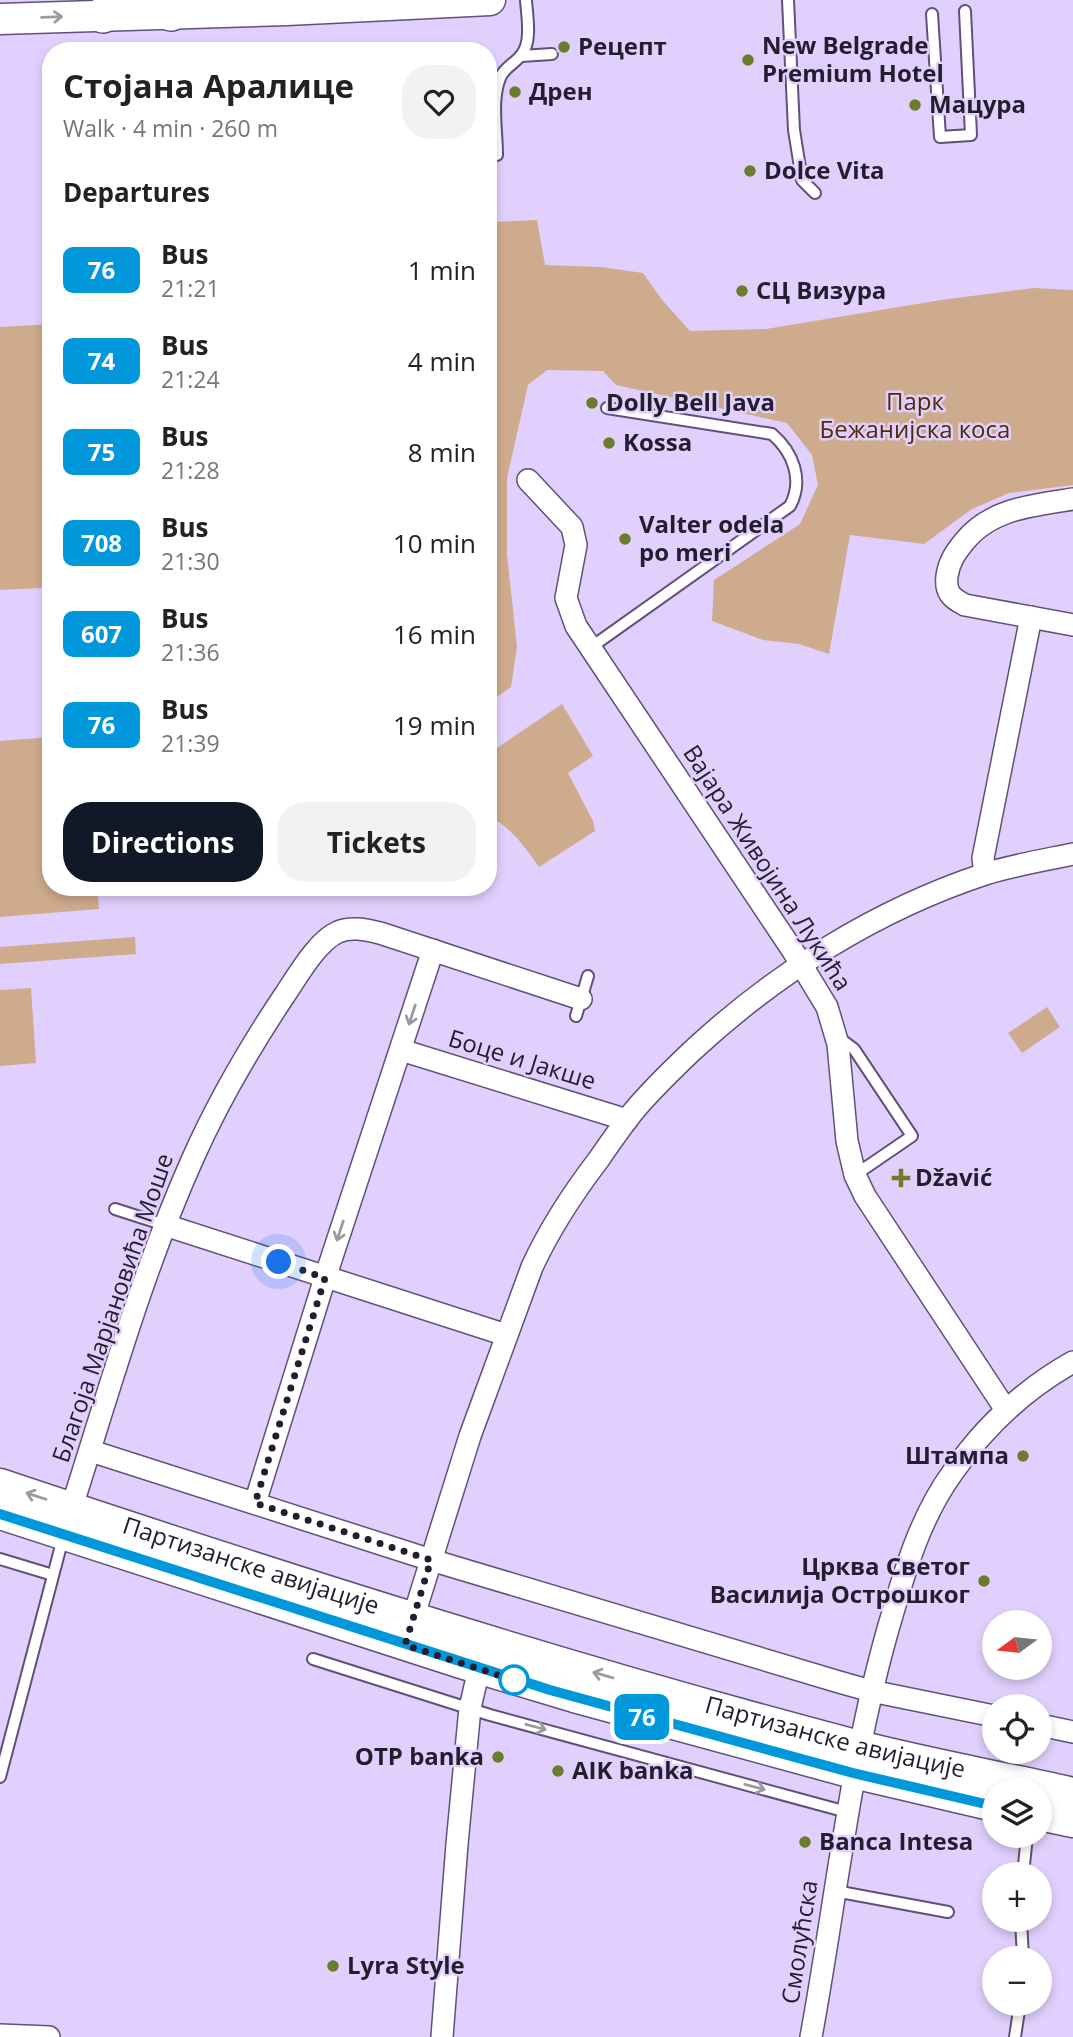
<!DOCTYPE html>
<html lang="en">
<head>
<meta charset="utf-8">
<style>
	body { margin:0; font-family:"Open Sans",sans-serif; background:#f2f2f2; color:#222; height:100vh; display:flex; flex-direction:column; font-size:26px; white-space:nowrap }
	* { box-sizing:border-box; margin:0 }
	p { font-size:23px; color:#767676 }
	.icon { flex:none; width:38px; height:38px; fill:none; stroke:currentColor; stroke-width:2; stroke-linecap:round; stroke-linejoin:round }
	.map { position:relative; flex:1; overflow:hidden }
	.side { position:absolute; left:42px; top:42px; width:455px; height:854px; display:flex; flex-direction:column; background:#fff; border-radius:28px; box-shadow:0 4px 10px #0003 }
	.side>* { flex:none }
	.badge { padding:0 14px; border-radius:10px; font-size:24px; line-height:46px }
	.needle { width:46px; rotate:255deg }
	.buttons { position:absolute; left:982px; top:1610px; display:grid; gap:14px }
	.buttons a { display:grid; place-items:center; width:70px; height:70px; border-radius:50%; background:#fff; box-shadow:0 4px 10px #0003; font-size:35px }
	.you { position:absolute; width:35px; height:35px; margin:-18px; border:5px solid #fff; border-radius:50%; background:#1a73e8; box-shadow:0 0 0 10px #1a73e833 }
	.map>.badge { position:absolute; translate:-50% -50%; box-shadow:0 0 0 4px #fff }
	h2 { padding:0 21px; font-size:26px; line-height:63px }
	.round { display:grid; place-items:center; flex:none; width:74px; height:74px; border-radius:28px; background:#f2f2f2 }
	.head { display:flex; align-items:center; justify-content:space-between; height:119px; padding:0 21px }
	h1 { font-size:33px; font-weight:700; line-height:52px }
	.button { display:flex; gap:14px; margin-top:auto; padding:14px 21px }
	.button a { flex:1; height:80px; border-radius:28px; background:#111827; color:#fff; font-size:28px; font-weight:700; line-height:80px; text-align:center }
	.button a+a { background:#f2f2f2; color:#222 }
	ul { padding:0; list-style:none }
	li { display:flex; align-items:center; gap:21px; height:91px; padding:0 21px }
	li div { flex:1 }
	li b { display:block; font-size:26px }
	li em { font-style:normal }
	li .badge { min-width:77px; font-weight:700; text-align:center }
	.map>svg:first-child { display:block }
	.green { fill:#cfab8d }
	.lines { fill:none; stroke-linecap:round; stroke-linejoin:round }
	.service-casing { stroke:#605178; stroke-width:14 }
	.minor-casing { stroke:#605178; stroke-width:24 }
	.secondary-casing { stroke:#605178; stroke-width:33 }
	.trunk-casing { stroke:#605178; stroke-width:38 }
	.service { stroke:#fff; stroke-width:10 }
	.minor { stroke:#fff; stroke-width:21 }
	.secondary { stroke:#fff; stroke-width:30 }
	.trunk { stroke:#fff; stroke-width:35 }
	.oneway { stroke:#9c99a0 }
	.line-casing { stroke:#fff; stroke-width:16 }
	.line { stroke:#0098da; stroke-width:10 }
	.walk { stroke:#231d2d; stroke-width:7; stroke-dasharray:0 12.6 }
	.poi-dot { fill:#697d2d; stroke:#e1d0fd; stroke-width:2.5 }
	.stop-dot { fill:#fff; stroke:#0098da; stroke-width:3.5 }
	.labels { text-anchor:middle; stroke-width:5; stroke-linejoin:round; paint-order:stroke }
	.poi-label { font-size:24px; font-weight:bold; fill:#231d2d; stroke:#e1d0fd; text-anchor:start }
	.park-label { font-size:24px; fill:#4f2c07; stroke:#e1d0fd }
	.street-label { font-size:24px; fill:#231d2d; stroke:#e1d0fd }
</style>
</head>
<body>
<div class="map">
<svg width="1073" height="2037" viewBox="0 0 1073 2037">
	<rect width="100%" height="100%" fill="#e1d0fd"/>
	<!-- green -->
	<g class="green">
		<polygon points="488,64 491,222 537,220 545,265 601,267 643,273 663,301 690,331 766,329 941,300 1034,288 1073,290 1073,485 1009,493 972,509 924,544 850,535 829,654 799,644 763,640 712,621 714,580 800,524 818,485 812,455 787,423 616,385 603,371 547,370 528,385 507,478 507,554 517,647 511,687 494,699 488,594 488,412 493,393 488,393"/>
		<polygon points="51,324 51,571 41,588 0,590 0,327"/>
		<path d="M562 704 593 756 568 773 593 821 595 831 539 867C524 846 511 827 488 816V754Z"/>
		<polygon points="51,737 51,887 97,887 99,909 0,917 0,741"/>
		<polygon points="135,937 136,954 0,964 0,947"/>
		<polygon points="31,988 36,1063 0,1066 0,990"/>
		<polygon points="1047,1007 1060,1027 1022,1053 1008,1033"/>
	</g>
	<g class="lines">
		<defs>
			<g id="service">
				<polyline points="788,0 794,130 802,180 815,193"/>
				<polyline points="932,14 940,137 971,135 965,11"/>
				<polyline points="521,56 552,54"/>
				<path d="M497 155C497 131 491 100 500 78 504 67 515 64 522 54 532 41 527 16 526 0"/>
				<path d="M590 648 790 506C804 480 793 452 772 434L607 408"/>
				<polyline points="576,1016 588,976"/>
				<polyline points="839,1038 854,1049 912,1136 855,1175"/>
				<polyline points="115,1209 165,1225"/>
				<polyline points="0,1559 53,1575"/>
				<polyline points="313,1659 490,1715 847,1812"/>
				<polyline points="0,1777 63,1538"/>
				<polyline points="1023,1874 1027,1836"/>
				<polyline points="835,1891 948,1912"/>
				<polyline points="1021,1920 1023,1958"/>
				<polyline points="1015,2037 1020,2004"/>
			</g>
			<g id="minor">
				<polyline points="528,480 572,527 576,545 566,598 576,626 793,951 827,1007 838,1044 847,1141 855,1175 865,1196 1006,1410"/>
				<path d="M1073 499C1033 505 990 509 964 542 955 553 949 562 947 576 945 592 951 598 965 605L1073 625"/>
				<polyline points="985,874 983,858 1031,617"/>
				<polyline points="401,1050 627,1120"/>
				<polyline points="165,1225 506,1335"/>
				<polyline points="91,1451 431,1560 839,1682 871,1691 994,1716"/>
				<polyline points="255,1503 325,1278 433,950"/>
				<path d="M68 1519C107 1398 141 1274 193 1158 218 1102 250 1047 284 996 297 977 317 941 338 932 351 926 367 930 380 933L581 999"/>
				<path d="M409 1631 470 1436 532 1267C550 1228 573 1193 599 1159 610 1143 621 1127 633 1112 651 1090 672 1070 692 1051 776 973 876 910 985 874 1014 865 1044 860 1073 854"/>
				<polyline points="1040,1725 1073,1732"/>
				<polyline points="0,2035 49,2037"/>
				<polyline points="442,2037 457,1844 470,1708 479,1669"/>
				<path d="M811 2037C837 1895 851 1751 893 1612 907 1563 923 1513 953 1472 985 1426 1025 1389 1073 1362"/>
			</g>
			<g id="secondary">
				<polyline points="0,19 287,10 490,0"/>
				<path id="s1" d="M0 1484C284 1579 570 1670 859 1746 930 1764 1002 1777 1073 1793"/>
				<polyline points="0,1514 461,1663 574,1697 853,1773 994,1806"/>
				<polyline points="1040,1815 1073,1822"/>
			</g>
			<g id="trunk">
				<polyline points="152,0 171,13"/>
				<polyline points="103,15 122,0"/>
			</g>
		</defs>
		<!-- service casing -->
		<use href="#service" class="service-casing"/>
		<!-- minor casing -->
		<use href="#minor" class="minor-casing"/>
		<!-- secondary casing -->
		<use href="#secondary" class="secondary-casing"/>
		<!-- trunk casing -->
		<use href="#trunk" class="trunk-casing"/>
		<!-- service -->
		<use href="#service" class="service"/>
		<!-- minor -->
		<use href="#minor" class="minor"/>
		<!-- secondary -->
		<use href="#secondary" class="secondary"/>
		<!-- trunk -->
		<use href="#trunk" class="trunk"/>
	</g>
	<!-- one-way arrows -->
	<defs><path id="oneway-shaft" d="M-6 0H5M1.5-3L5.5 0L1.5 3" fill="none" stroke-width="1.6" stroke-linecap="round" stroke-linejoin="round" transform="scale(1.75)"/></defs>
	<g class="oneway">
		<use href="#oneway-shaft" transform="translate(52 17) rotate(-2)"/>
		<use href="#oneway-shaft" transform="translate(412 1015) rotate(108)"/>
		<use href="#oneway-shaft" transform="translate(340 1231) rotate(108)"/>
		<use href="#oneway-shaft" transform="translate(36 1496) rotate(-162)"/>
		<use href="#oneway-shaft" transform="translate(603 1675) rotate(-164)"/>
		<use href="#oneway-shaft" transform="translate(536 1727) rotate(15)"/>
		<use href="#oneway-shaft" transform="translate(755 1787) rotate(15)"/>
	</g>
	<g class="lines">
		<defs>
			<polyline id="line" points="0,1514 550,1690 853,1773 994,1806"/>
		</defs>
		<!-- line casing -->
		<use href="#line" class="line-casing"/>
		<!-- line -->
		<use href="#line" class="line"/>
		<!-- walk -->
		<polyline class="walk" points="279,1262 325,1278 255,1503 431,1560 405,1645 514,1680"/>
	</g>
	<!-- markers -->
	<g class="poi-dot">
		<circle cx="564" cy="47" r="7"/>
		<circle cx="748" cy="60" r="7"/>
		<circle cx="515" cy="92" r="7"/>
		<circle cx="915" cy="105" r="7"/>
		<circle cx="750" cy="171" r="7"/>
		<circle cx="742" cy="291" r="7"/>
		<circle cx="592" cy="403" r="7"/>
		<circle cx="609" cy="443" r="7"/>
		<circle cx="625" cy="539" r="7"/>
		<path d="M897.5 1167.5h7v7h7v7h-7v7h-7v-7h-7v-7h7z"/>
		<circle cx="1023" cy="1456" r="7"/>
		<circle cx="984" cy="1581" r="7"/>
		<circle cx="498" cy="1757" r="7"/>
		<circle cx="558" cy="1771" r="7"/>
		<circle cx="805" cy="1842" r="7"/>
		<circle cx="333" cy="1966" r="7"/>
	</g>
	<circle class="stop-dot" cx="514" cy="1680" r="14"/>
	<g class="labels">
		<!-- poi labels -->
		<g class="poi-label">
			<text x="762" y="54">New Belgrade<tspan x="762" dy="28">Premium Hotel</tspan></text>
			<text x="578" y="55">Рецепт</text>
			<text x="529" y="100">Дрен</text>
			<text x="929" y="113">Мацура</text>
			<text x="764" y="179">Dolce Vita</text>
			<text x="756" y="299">СЦ Визура</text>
			<text x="606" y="411">Dolly Bell Java</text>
			<text x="623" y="451">Kossa</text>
			<text x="639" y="533">Valter odela<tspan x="639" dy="28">po meri</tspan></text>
			<text x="915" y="1186">Džavić</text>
			<text x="1009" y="1464" text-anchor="end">Штампа</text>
			<text x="970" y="1575" text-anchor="end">Црква Светог<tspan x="970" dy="28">Василија Острошког</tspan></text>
			<text x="484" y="1765" text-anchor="end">OTP banka</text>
			<text x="572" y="1779">AIK banka</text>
			<text x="819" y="1850">Banca Intesa</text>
			<text x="347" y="1974">Lyra Style</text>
		</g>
		<!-- park labels -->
		<g class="park-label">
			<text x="915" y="410">Парк<tspan x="915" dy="28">Бежанијска коса</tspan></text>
		</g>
		<!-- street labels -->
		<g class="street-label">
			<text transform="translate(767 868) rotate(57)" y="8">Вајара Живојина Лукића</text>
			<text transform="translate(522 1060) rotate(17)" y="8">Боце и Јакше</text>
			<text transform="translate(113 1308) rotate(-71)" y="8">Благоја Марјановића Моше</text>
			<text dy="8" stroke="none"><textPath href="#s1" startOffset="264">Партизанске авијације</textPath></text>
			<text dy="8" stroke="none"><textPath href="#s1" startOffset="873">Партизанске авијације</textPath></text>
			<text transform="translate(800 1942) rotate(-81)" y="8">Смолућска</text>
		</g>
	</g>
</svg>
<div class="buttons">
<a><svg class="needle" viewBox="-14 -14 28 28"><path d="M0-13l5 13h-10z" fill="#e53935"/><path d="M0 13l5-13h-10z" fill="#767676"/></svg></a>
<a><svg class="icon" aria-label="locate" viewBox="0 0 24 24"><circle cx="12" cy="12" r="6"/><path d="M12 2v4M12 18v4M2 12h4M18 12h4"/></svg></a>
<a><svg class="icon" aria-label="layers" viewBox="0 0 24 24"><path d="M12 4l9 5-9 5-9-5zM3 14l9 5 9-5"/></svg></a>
<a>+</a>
<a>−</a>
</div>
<div class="you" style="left:279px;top:1262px"></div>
<b class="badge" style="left:642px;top:1717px;background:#0098da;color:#fff">76</b>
<section class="side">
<div class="head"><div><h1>Стојана Аралице</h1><p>Walk · 4 min · 260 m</p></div><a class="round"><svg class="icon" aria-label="heart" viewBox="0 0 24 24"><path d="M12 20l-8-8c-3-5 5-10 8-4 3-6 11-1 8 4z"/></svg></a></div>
<h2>Departures</h2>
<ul>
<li><span class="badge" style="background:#0098da;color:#fff">76</span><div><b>Bus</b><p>21:21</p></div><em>1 min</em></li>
<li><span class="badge" style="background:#0098da;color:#fff">74</span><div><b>Bus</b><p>21:24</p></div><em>4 min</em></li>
<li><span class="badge" style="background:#0098da;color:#fff">75</span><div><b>Bus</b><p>21:28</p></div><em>8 min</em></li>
<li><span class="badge" style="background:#0098da;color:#fff">708</span><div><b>Bus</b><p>21:30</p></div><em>10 min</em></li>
<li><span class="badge" style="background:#0098da;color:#fff">607</span><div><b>Bus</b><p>21:36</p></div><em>16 min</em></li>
<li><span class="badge" style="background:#0098da;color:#fff">76</span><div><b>Bus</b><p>21:39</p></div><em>19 min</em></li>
</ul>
<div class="button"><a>Directions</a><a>Tickets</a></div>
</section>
</div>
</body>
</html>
